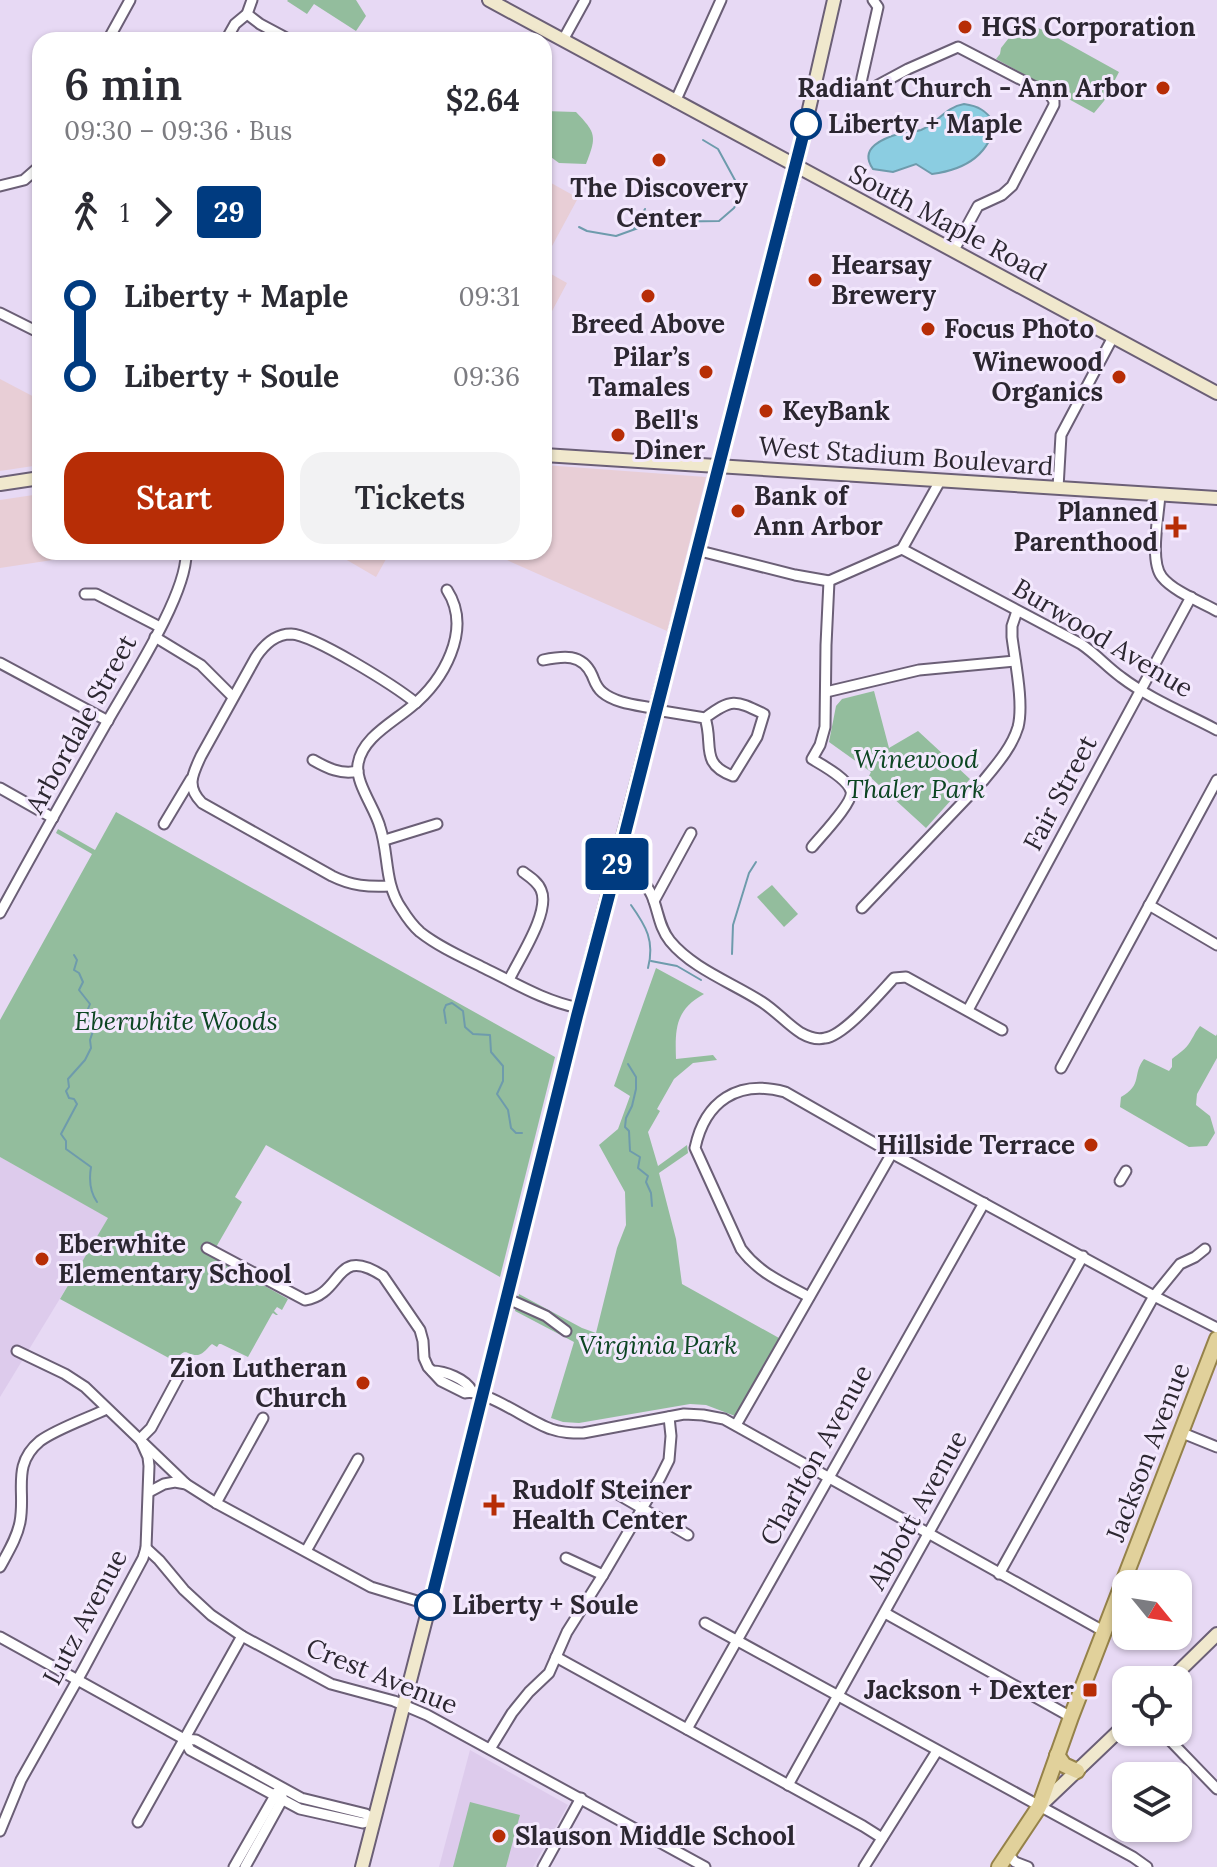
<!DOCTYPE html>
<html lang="en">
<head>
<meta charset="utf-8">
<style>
	body { margin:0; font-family:Lora,serif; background:#f2f2f3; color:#2b2b33; height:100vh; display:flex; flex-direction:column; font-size:30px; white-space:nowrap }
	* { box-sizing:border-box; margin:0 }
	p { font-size:26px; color:#7c7c81 }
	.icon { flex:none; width:44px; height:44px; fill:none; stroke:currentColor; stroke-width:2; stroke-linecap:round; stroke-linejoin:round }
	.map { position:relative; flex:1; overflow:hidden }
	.panel { position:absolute; left:32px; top:32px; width:520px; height:528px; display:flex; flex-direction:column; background:#fff; border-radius:24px; box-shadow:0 2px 6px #0004 }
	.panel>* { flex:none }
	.badge { padding:0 16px; border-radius:6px; font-size:28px; line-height:52px }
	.needle { width:52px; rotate:120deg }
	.controls { position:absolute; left:1112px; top:1570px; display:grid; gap:16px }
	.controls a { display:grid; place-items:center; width:80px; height:80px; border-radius:16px; background:#fff; box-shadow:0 2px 6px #0004; font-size:40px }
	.map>.badge { position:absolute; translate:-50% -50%; box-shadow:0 0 0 4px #fff }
	.legs { display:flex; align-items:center; gap:12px; height:88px; padding:0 32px; font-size:26px }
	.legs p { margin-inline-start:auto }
	.headline { display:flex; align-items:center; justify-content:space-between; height:136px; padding:0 32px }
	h1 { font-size:44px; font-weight:600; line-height:60px }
	.primary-button { display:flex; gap:16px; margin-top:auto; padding:16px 32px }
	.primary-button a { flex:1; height:92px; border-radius:24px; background:#b72d06; color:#fff; font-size:32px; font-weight:600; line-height:92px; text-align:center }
	.primary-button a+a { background:#f2f2f3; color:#2b2b33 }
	ul { padding:0 32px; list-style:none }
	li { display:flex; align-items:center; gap:28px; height:80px; font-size:30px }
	li i { display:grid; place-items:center; width:12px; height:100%; margin:0 10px; background:currentColor }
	li i::after { content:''; width:20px; height:20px; margin:-10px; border:6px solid; border-radius:50%; background:#fff }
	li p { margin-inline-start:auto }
	li:first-child i { background:linear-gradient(#0000 50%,currentColor 0) }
	li:last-child i { background:linear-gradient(currentColor 50%,#0000 0) }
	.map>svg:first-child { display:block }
	.commercial { fill:#e8ced6 }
	.built { fill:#ddcbec }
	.green { fill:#93bd9d }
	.water { fill:#8bcde1; stroke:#6e9bac; stroke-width:2 }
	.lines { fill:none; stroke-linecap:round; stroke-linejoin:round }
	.stream { stroke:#6e9bac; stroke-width:2 }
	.street-casing { stroke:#6b5f76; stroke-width:13 }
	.secondary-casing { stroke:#6b5f76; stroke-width:16 }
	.primary-casing { stroke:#95824a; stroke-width:18 }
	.street { stroke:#fff; stroke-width:9 }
	.secondary { stroke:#f0e8cd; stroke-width:12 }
	.primary { stroke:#e1d19b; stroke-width:14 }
	.line-1-casing { stroke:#fff; stroke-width:18 }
	.line-1 { stroke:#003b80; stroke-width:12 }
	.poi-dot { fill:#b72d06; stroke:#f3e8fd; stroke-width:3 }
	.stop-1-dot { fill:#fff; stroke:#003b80; stroke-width:4 }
	.labels { text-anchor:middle; stroke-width:6; stroke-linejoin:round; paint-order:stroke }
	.poi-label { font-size:26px; font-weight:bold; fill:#2c2731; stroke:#f3e8fd; text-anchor:start }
	.stop-label { font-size:26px; font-weight:bold; fill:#2c2731; stroke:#f3e8fd; text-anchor:start }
	.street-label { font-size:26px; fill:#2c2731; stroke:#f3e8fd }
	.park-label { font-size:26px; font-style:italic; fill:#0d4623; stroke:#f3e8fd }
</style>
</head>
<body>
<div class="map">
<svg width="1217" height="1867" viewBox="0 0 1217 1867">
	<rect width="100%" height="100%" fill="#e7d9f4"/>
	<!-- commercial -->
	<g class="commercial">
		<polygon points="544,179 578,198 544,261"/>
		<polygon points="544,270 567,283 551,313 544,411"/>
		<polygon points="0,379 40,400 40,465 0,471"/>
		<polygon points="544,465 706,477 667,631 511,562 492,552 544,552"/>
		<polygon points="40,494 40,552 105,552 0,568 0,500"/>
		<polygon points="342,552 390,552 376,577 340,556"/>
	</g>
	<!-- built -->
	<g class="built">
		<polygon points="0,1157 109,1218 0,1397"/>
		<polygon points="470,1750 568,1805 533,1867 439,1867"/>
	</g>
	<!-- green -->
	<g class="green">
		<polygon points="288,0 356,0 366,16 356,31 314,4 307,14 287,1"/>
		<polygon points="1022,21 1045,31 1119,72 1104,101 1094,113 996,59 1000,54 1001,48"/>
		<path d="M544 111 576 112C596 133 597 136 586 164L559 163 544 152Z"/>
		<polygon points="874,691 889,748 918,731 970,779 926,828 869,776 871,772 829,742 836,706 842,699"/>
		<path d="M116 812 555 1057 500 1277 266 1145 235 1197 242 1202 211 1256 288 1299 282 1310 277 1307 274 1311 278 1315H276L273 1313 272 1314 248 1357 221 1344H219L217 1347 212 1344C208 1347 204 1354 198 1355 187 1356 186 1346 177 1359L178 1363 60 1299 108 1218 0 1157V1020L92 854 56 833 58 829 95 850Z"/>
		<polygon points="772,885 798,914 784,927 757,897"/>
		<path d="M656 968 704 994C675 1010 675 1029 676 1059L713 1055 717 1060 693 1063 674 1079 657 1109 660 1111 648 1132 658 1166 687 1145 688 1153 659 1173 676 1239 682 1284 779 1338 735 1416 706 1405 690 1404 579 1423 563 1422 551 1418 574 1342 515 1311 519 1294 582 1328 596 1333 617 1248 626 1225 625 1192 599 1145 618 1129 630 1096 614 1086Z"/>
		<path d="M1200 1026 1216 1036 1217 1034V1058L1197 1094 1196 1105 1210 1116 1215 1133 1207 1146 1189 1147 1120 1107 1121 1097C1143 1085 1132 1074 1144 1059L1169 1071 1172 1067V1059C1178 1054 1186 1049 1190 1042 1194 1036 1195 1032 1200 1026Z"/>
		<polygon points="470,1802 520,1815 506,1867 453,1867"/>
	</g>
	<!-- water -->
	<path class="water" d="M964 104C979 106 986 111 995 123 989 156 963 170 932 174L916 164 893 172 873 169C858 148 883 138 902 133 908 131 915 132 921 130 937 124 945 107 964 104Z"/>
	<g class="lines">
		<!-- stream -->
		<g class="stream">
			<polyline points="579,227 587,231 616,236 655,222 719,221 734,208 742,193 718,149 703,140"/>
			<polyline points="634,229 645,209"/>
			<path d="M631 905C646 926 655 941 648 968"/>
			<polyline points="732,954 733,925 749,873 756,862"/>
			<path d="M74 955 77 960 74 970 79 973 83 982 79 990 90 1004 86 1014 93 1031 90 1040 91 1048 85 1060 68 1079 69 1087 66 1091 69 1098 74 1099 77 1104 61 1134 66 1141V1149L91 1167C89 1179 90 1192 97 1202"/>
			<polyline points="651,961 677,966 701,980"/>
			<polyline points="446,1023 444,1010 446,1005 452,1003 463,1011 465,1027 473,1034 490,1035 491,1052 503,1066 503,1081 497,1094 508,1110 511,1128 516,1133 522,1133"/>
			<polyline points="628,1064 636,1077 636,1089 632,1106 626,1118 625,1127 629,1131 630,1151 640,1157 638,1168 648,1176 646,1182 651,1193 652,1206"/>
		</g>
		<defs>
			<g id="street">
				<polyline points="873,0 878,7 862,78 861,84 864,88 869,90 908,69 958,47 1041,90 1050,95 1054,101 1054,105 1012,186 1002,195 978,206 954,250"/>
				<polyline points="247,14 260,24 290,40"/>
				<polyline points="108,40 130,0"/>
				<polyline points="226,40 235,24 247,14 252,0"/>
				<polyline points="563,40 585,0"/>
				<polyline points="675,102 721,0"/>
				<polyline points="0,186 24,180 40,166"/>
				<polyline points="0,313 40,333"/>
				<polyline points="1058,488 1061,435 1113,337"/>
				<path d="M1160 494C1159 515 1149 561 1162 577 1173 591 1201 602 1217 611"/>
				<polyline points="902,549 940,481"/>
				<path d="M696 550 795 575 829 581 902 549 1081 644C1096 654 1107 667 1121 677 1150 699 1185 713 1217 730"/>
				<path d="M447 590C473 630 443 681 411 707 392 723 362 738 358 764 355 783 375 808 380 827 389 854 384 883 401 908 406 916 413 926 420 932 439 947 462 957 484 968 515 983 544 1001 579 1008"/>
				<polyline points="85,594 96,594 160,627"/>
				<polyline points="155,637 201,665 233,697"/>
				<path d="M543 660C563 656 582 653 592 675 595 682 596 687 602 692 616 704 639 705 657 709"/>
				<polyline points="0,663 108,721"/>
				<polyline points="826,692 919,670 1015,661"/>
				<path d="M656 710 705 718C732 698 735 700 764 714L757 737 733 776C699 764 714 744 705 718"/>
				<path d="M313 760C327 768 341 775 358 771"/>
				<polyline points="0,788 53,818"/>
				<polyline points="164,824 191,779"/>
				<polyline points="385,840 437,824"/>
				<path d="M812 847C820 837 854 802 851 791 847 778 822 765 812 759L820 745 825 727 826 645 829 581"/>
				<polyline points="614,876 636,883 642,881 639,877 616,868"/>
				<path d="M642 881C659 897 655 923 670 941 693 969 733 983 762 1002 776 1011 788 1025 801 1033 808 1037 817 1040 825 1038 844 1036 880 993 894 978L906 977 1002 1030"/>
				<path d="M390 886C368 887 352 886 332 876L202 803C186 787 192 775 201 756L256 657C264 645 275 634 291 634 314 635 395 686 416 703"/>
				<polyline points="654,901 691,833"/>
				<polyline points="1149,905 1217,945"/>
				<path d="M862 908 984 780C997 764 1012 747 1018 727 1024 704 1015 661 1012 637V626L1017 611"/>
				<path d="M0 913C35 849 71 785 107 722 129 683 188 593 186 552"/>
				<path d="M509 980C518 960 551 912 541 890 538 882 530 877 523 872"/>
				<polyline points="968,1010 1191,597"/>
				<polyline points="1061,1068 1217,780"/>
				<polyline points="1120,1181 1126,1171"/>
				<path d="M207 1248 305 1300C344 1294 334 1244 383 1276L420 1330 423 1341 424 1358 428 1367 441 1381 465 1393C485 1388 529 1422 551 1429 562 1433 572 1433 583 1433L684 1414 703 1415 724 1419 1105 1632"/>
				<path d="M809 1297C782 1282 760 1274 741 1249L695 1148C705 1101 738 1079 785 1092L897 1156 1154 1296 1217 1328"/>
				<polyline points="506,1298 546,1316 566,1331"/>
				<polyline points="17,1351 65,1374 85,1387 186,1484"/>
				<path d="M432 1371C445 1371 466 1379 472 1391"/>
				<polyline points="736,1425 892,1153"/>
				<polyline points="1180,1432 1217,1447"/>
				<polyline points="149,1492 164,1484 175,1482 186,1484 216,1503 371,1587 430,1605"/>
				<polyline points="614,1492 688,1535"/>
				<polyline points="216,1503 263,1418"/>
				<polyline points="146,1548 159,1560 184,1590 211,1615 242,1636 331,1684 394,1701 427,1715 705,1867"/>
				<polyline points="306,1551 358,1459"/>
				<polyline points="566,1558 603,1575"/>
				<path d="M0 1567C8 1552 17 1538 20 1522 26 1491 11 1465 40 1441 56 1429 88 1418 107 1409"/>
				<polyline points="999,1574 1154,1296 1180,1264 1195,1257 1205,1249"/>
				<polyline points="885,1613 1071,1717"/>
				<polyline points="705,1623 1133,1857 1147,1867"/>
				<polyline points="0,1637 184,1739 196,1740 301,1798 366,1814 374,1820"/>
				<polyline points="556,1657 863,1826 882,1838"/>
				<polyline points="687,1729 984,1203"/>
				<polyline points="1162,1732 1217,1789"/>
				<polyline points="184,1739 190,1750 300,1809 363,1823 374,1820"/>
				<polyline points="490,1749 512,1713 529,1692 549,1673 567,1632 603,1575 660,1478 669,1460 671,1436 669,1417"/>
				<polyline points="788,1785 1083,1256"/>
				<polyline points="138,1822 242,1636"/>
				<polyline points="0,1831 21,1780 83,1670 143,1558 146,1548 149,1466 148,1457 140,1439 151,1428 180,1374"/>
				<polyline points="1008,1854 1015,1862 1028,1867"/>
				<polyline points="234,1867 277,1792"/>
				<polyline points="245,1867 282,1800 282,1794"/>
				<polyline points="543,1867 581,1798"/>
				<polyline points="864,1867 937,1751"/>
			</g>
			<g id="secondary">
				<polyline points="489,0 1217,393"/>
				<polyline points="544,455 1217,498"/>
				<polyline points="0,484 40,478"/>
				<polyline points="1170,1680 1217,1634"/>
				<polyline points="1039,1807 1126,1724"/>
				<polyline points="362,1867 453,1514 579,1008 796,166 834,0"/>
			</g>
			<g id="primary">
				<polyline points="1057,1755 1064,1765 1077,1771"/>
				<polyline points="999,1867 1039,1807 1071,1717 1217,1339"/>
			</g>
		</defs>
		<!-- street casing -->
		<use href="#street" class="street-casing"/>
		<!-- secondary casing -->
		<use href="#secondary" class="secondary-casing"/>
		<!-- primary casing -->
		<use href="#primary" class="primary-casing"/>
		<!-- street -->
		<use href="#street" class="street"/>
		<!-- secondary -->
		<use href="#secondary" class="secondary"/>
		<!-- primary -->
		<use href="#primary" class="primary"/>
	</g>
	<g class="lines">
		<defs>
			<polyline id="line-1" points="430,1605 577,1016 616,869 806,124"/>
		</defs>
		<!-- line-1 casing -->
		<use href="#line-1" class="line-1-casing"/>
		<!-- line-1 -->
		<use href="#line-1" class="line-1"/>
	</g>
	<!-- markers -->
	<g class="poi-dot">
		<circle cx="965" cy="27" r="8"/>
		<circle cx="1163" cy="88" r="8"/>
		<circle cx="659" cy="160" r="8"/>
		<circle cx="815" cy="280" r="8"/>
		<circle cx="648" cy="296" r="8"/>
		<circle cx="928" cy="329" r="8"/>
		<circle cx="706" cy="372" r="8"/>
		<circle cx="1119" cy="377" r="8"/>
		<circle cx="766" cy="411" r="8"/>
		<circle cx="618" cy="435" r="8"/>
		<circle cx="738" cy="511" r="8"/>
		<path d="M1172 515h8v8h8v8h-8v8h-8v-8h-8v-8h8z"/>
		<circle cx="1091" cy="1145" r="8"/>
		<circle cx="42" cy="1259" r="8"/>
		<circle cx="363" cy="1383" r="8"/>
		<path d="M490 1493h8v8h8v8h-8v8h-8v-8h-8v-8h8z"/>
		<rect x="1082" y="1682" width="16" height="16" rx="4"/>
		<circle cx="499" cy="1836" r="8"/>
	</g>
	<g class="stop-1-dot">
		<circle cx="806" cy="124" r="14"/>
		<circle cx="430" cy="1605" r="14"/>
	</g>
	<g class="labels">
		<!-- poi labels -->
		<g class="poi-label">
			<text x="981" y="36">HGS Corporation</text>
			<text x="1147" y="97" text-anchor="end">Radiant Church - Ann Arbor</text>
			<text x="659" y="197" text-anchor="middle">The Discovery<tspan x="659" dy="30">Center</tspan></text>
			<text x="831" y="274">Hearsay<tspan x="831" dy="30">Brewery</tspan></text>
			<text x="648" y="333" text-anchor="middle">Breed Above</text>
			<text x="944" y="338">Focus Photo</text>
			<text x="690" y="366" text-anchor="end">Pilar’s<tspan x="690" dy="30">Tamales</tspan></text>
			<text x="1103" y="371" text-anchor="end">Winewood<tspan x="1103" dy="30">Organics</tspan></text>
			<text x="782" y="420">KeyBank</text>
			<text x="634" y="429">Bell's<tspan x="634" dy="30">Diner</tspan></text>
			<text x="754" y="505">Bank of<tspan x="754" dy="30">Ann Arbor</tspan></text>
			<text x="1158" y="521" text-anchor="end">Planned<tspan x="1158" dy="30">Parenthood</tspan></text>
			<text x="1075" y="1154" text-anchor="end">Hillside Terrace</text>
			<text x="58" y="1253">Eberwhite<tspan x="58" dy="30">Elementary School</tspan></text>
			<text x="347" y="1377" text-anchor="end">Zion Lutheran<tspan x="347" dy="30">Church</tspan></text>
			<text x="512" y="1499">Rudolf Steiner<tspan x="512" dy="30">Health Center</tspan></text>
			<text x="1074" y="1699" text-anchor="end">Jackson + Dexter</text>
			<text x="515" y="1845">Slauson Middle School</text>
		</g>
		<!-- stop labels -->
		<g class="stop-label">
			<text x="828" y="133">Liberty + Maple</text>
			<text x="452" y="1614">Liberty + Soule</text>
		</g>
		<!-- street labels -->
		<g class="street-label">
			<text transform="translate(948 223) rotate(28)" y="9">South Maple Road</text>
			<text transform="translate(906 456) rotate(4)" y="9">West Stadium Boulevard</text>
			<text transform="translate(1103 638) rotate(31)" y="9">Burwood Avenue</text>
			<text transform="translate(81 724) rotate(-61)" y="9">Arbordale Street</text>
			<text transform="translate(1060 793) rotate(-62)" y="9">Fair Street</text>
			<text transform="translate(1148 1452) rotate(-69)" y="9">Jackson Avenue</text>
			<text transform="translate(816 1455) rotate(-61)" y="9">Charlton Avenue</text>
			<text transform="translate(917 1510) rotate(-61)" y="9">Abbott Avenue</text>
			<text transform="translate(85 1617) rotate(-62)" y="9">Lutz Avenue</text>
			<text transform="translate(382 1676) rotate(22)" y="9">Crest Avenue</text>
		</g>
		<!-- park labels -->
		<g class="park-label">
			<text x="916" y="768">Winewood<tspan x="916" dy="30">Thaler Park</tspan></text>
			<text x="176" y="1030">Eberwhite Woods</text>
			<text x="658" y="1354">Virginia Park</text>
		</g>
	</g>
</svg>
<div class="controls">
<a><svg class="needle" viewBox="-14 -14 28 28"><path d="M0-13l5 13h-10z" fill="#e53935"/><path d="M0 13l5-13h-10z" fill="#7c7c81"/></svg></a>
<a><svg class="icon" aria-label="locate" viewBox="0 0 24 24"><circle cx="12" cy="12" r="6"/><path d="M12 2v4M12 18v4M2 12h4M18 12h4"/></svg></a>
<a><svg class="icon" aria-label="layers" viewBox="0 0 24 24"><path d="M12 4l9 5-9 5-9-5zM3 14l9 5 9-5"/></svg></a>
</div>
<b class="badge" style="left:617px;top:864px;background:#003b80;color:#fff">29</b>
<section class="panel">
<div class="headline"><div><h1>6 min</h1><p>09:30 – 09:36 · Bus</p></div><b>$2.64</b></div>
<div class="legs"><svg class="icon" aria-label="walk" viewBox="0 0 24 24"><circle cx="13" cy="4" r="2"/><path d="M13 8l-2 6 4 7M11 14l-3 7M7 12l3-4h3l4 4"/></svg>1<svg class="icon" aria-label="forward" viewBox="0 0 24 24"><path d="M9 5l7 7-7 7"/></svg><b class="badge" style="background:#003b80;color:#fff">29</b></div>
<ul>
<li><i style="color:#003b80"></i><b>Liberty + Maple</b><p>09:31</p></li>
<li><i style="color:#003b80"></i><b>Liberty + Soule</b><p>09:36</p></li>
</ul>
<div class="primary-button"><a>Start</a><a>Tickets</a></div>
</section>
</div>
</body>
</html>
